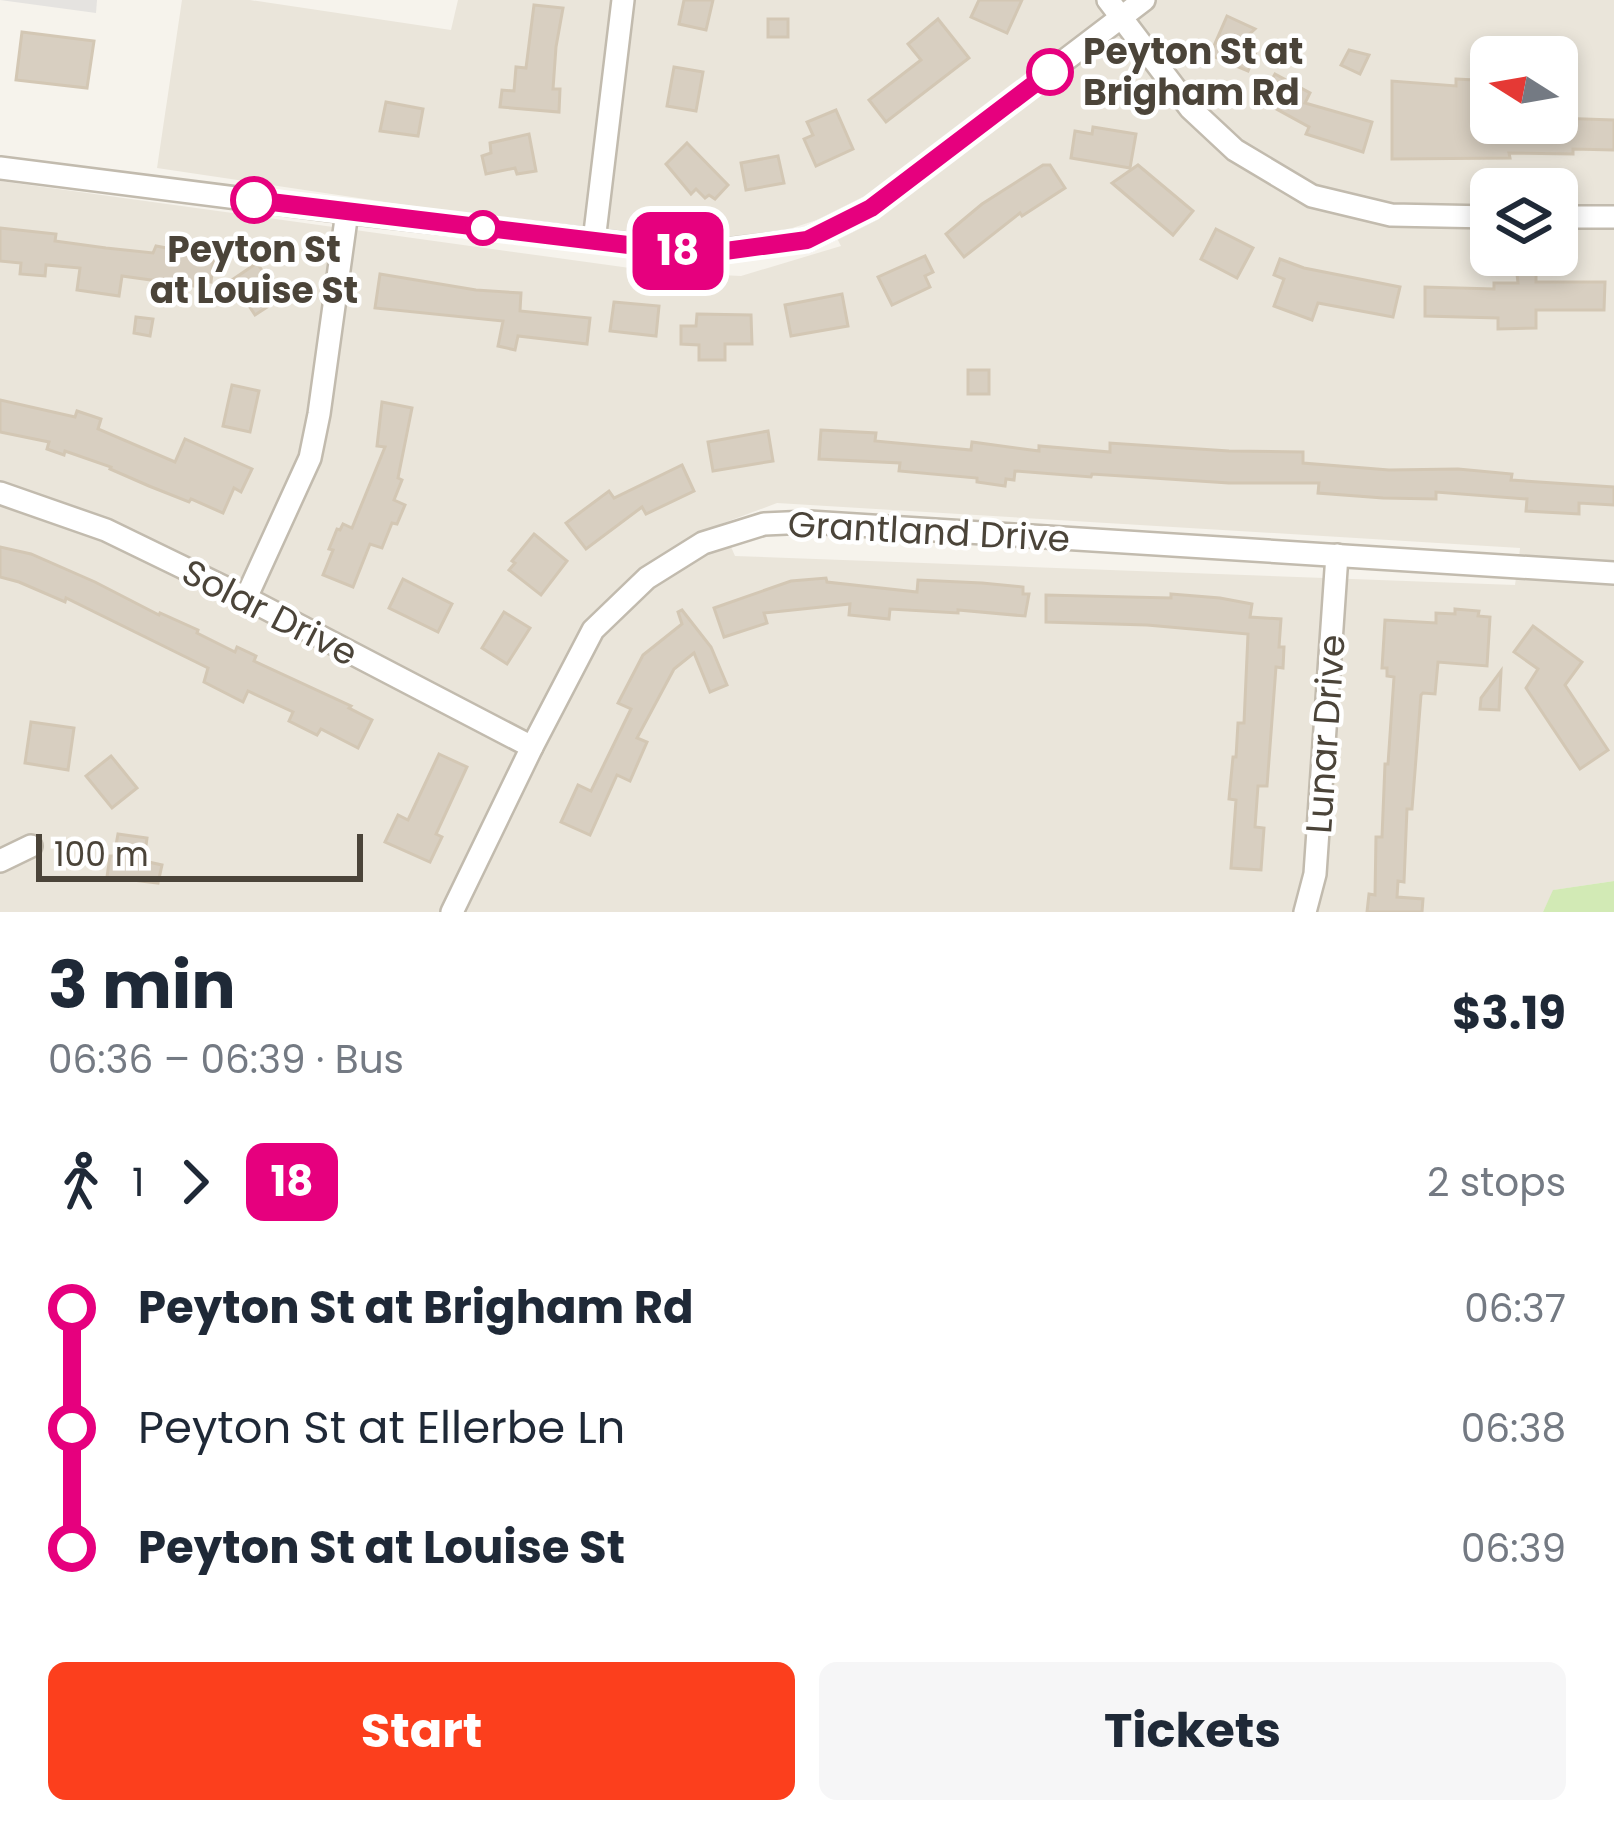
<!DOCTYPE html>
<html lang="en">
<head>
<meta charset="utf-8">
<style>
	body { margin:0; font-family:Poppins,sans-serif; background:#f6f6f7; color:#1f2937; height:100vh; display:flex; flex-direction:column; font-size:45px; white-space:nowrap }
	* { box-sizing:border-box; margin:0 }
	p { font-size:39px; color:#747a83 }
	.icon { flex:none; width:66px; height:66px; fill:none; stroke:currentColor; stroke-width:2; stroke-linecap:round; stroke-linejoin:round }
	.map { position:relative; height:912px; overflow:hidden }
	.drawer { display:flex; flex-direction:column; background:#fff; flex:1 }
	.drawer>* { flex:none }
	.badge { padding:0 24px; border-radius:18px; font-size:42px; line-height:78px }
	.needle { width:78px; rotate:281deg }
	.fabs { position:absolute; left:1470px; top:36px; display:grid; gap:24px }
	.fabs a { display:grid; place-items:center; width:108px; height:108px; border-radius:18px; background:#fff; box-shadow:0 6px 18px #0003; font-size:60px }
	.scale { position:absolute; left:36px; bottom:30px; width:327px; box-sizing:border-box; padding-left:12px; border:6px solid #4b4439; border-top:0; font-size:33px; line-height:42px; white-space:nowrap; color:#4b4439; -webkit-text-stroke:9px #fff; paint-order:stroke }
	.map>.badge { position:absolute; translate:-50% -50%; box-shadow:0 0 0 6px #fff }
	.legs { display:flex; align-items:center; gap:18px; height:132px; padding:0 48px; font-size:39px }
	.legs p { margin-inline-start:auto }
	.summary { display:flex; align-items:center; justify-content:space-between; height:204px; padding:0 48px }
	h1 { font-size:66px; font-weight:700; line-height:90px }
	.cta { display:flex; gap:24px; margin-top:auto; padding:24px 48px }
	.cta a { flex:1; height:138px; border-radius:18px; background:#fc3f1d; color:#fff; font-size:48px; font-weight:700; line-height:138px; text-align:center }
	.cta a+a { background:#f6f6f7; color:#1f2937 }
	ul { padding:0 48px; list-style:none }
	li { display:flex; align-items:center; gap:42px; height:120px; font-size:45px }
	li i { display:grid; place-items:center; width:18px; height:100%; margin:0 15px; background:currentColor }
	li i::after { content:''; width:30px; height:30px; margin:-15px; border:9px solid; border-radius:50%; background:#fff }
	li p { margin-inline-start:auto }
	li:first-child i { background:linear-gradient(#0000 50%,currentColor 0) }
	li:last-child i { background:linear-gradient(currentColor 50%,#0000 0) }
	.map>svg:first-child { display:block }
	.residential { fill:#eae5da; fill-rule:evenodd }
	.green { fill:#d2eab5 }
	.parking { fill:#e5e3e0 }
	.building { fill:#d8cfc1; stroke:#d3c7b4; stroke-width:3 }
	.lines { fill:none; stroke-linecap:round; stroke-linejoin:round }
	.minor-casing { stroke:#c2bbae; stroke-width:26 }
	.minor { stroke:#fff; stroke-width:21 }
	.line-1-casing { stroke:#fff; stroke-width:27 }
	.line-1 { stroke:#e6007e; stroke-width:18 }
	.stop-1-dot { fill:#fff; stroke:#e6007e; stroke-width:6 }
	.labels { text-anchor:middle; stroke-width:9; stroke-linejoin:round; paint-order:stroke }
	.stop-label { font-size:36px; font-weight:bold; fill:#4b4439; stroke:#fff; text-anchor:start }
	.street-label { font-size:36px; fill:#4b4439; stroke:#fff }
</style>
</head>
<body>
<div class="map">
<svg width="1614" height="912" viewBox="0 0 1614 912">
	<rect width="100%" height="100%" fill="#f6f3ec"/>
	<!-- residential -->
	<path class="residential" d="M182 0H250L451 30 458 0H1614V881L1554 890 1543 912H0V181L659 272 741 276 841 246 826 217 771 235 678 240 426 208 157 168ZM1491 57H1557V123H1491ZM1491 189H1557V255H1491ZM777 503 1520 548V549L1515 585 735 556 721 524Z"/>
	<!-- green -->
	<polygon class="green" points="1614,881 1614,912 1543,912 1553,890"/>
	<!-- parking -->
	<polygon class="parking" points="0,0 97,0 96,13"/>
	<!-- building -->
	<g class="building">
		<polygon points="684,0 713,0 706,30 679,24"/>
		<polygon points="979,0 1022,0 1007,33 971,17"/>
		<polygon points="534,5 563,8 556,47 553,89 560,89 559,112 500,107 502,90 514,91 516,67 526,68"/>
		<polygon points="1227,16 1255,29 1243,40 1258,47 1248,71 1210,55"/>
		<rect x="768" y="19" width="20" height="18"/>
		<polygon points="938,19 969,58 886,122 869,100 921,60 908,44"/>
		<polygon points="22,32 94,41 87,88 16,80"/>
		<polygon points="1349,50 1369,55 1360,74 1341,65"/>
		<polygon points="674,67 703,72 696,111 667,106"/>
		<polygon points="1275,74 1310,93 1305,103 1372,122 1363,152 1306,134 1309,127 1260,100"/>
		<polygon points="1456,79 1474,80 1473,128 1531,128 1531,123 1557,123 1557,118 1614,120 1614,150 1573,149 1573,154 1509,153 1510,158 1392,159 1392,81 1456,86"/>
		<polygon points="386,102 423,109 418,136 380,131"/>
		<polygon points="836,110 853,149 816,166 804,139 813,135 807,122"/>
		<polygon points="1093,127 1136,134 1130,168 1071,158 1075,131 1092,134"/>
		<polygon points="529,134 536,171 517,174 515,168 486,174 482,156 491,153 490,143"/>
		<polygon points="687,143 728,185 715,199 709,195 705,198 696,189 691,194 666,164"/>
		<polygon points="778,156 784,183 746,190 741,163"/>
		<polygon points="1043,165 1050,165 1065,188 1022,216 1020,213 964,257 946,234 982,204"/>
		<polygon points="1138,165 1193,211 1173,235 1112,183"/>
		<polygon points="0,228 56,234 55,241 106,248 153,253 156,246 214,257 211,282 195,280 194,286 122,276 119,296 77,290 80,268 46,265 45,276 20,274 21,263 0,261"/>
		<polygon points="1216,229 1253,248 1237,278 1201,259"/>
		<polygon points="925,256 933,272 925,276 930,287 892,305 878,277"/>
		<polygon points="1280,259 1304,268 1400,287 1393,317 1318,303 1312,320 1274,306 1284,279 1274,275"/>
		<polygon points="257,263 281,298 255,315 232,280"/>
		<polygon points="380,274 476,290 521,293 520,311 590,318 587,344 518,336 515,350 498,346 503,321 375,308"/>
		<polygon points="1517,274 1536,274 1536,282 1605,282 1604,310 1536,310 1536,328 1498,329 1498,318 1425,316 1425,287 1494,289 1494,283 1518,283"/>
		<polygon points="842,294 848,326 791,336 785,305"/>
		<polygon points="614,302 659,306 656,336 610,331"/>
		<polygon points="697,314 751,315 752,344 725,344 725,360 699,360 699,345 681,344 681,326 696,326"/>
		<polygon points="136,317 153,319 150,336 134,333"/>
		<rect x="968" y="370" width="21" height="24"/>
		<polygon points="232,385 259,391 250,432 223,426"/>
		<polygon points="0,400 75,417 77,411 101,419 98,429 175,462 185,439 252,469 241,492 234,488 223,513 191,499 189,502 149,486 110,469 111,467 65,451 64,455 47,449 49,442 0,432"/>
		<polygon points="382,402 412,408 398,478 402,480 394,500 405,505 397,524 392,523 382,548 370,544 353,587 323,575 333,550 329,549 337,529 340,530 343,524 352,528 385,447 377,446"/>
		<polygon points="821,430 876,433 875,441 971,450 972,442 1039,451 1039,446 1110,452 1110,443 1229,451 1303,452 1303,463 1389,470 1458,469 1512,474 1511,480 1614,487 1614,505 1579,503 1579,514 1526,511 1527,499 1436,492 1436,499 1383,498 1318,493 1319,483 1229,483 1092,474 1091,477 1015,471 1014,480 1006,479 1005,486 977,482 977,478 899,471 900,463 819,459"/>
		<polygon points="768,431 773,461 713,471 708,442"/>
		<polygon points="682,465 694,491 646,514 642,507 586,549 566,523 609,491 614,498"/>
		<polygon points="534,534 567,561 541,595 509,570 515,563 512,561"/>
		<polygon points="0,547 31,554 95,582 159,615 160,613 198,630 197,633 235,652 237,647 256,656 254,661 351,706 349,708 372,720 358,748 321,729 317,735 289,721 293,712 248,691 243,702 204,682 208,668 66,598 65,602 19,582 0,577"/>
		<polygon points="826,578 827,582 917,592 918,580 982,583 1023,587 1023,594 1029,594 1025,616 958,610 958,613 890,609 889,619 849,615 850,604 764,613 767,623 724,637 714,608 791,581"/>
		<polygon points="403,579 452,604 438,632 389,608"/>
		<polygon points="1171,594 1220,598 1252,604 1250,617 1281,619 1279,647 1284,647 1283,668 1276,667 1267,786 1258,786 1255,827 1264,828 1261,870 1231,868 1236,800 1229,799 1233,757 1236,757 1238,723 1244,723 1248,634 1147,625 1046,622 1046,595 1171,598"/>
		<polygon points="1455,609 1479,611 1478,616 1490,617 1487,666 1438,662 1435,694 1423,693 1421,695 1412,809 1407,809 1404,882 1398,881 1397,897 1423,899 1422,912 1367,912 1369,894 1375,895 1376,837 1382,837 1385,764 1388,764 1394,677 1387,676 1387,668 1382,668 1385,620 1436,623 1436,613 1455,614"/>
		<polygon points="682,610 711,647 727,685 710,692 694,653 674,669 637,738 647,742 630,781 617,775 590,835 561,822 578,785 591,791 631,709 618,703 643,655 682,624 678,612"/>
		<polygon points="504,612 530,628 507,664 482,648"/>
		<polygon points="1533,626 1582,662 1565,685 1608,750 1580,769 1526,688 1538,669 1514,652"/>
		<polygon points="1501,671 1499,710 1480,709 1481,698"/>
		<polygon points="31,722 74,728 68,770 25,763"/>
		<polygon points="439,754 467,767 436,834 442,837 430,862 385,842 398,815 408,820"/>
		<polygon points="111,756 137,788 112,808 86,776"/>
		<polygon points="118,834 147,838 144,861 162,865 158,883 107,877 110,856 114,856"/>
	</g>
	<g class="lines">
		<defs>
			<g id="minor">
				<polyline points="1108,0 1190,108 1235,150 1312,196 1391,215 1491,217"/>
				<polyline points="0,168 347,212 703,253 807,240 871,208 1144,0"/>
				<polyline points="1557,217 1614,217"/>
				<polyline points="594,241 623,0"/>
				<polyline points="0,493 106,530 246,598 532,747"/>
				<polyline points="246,598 310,458 319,414 347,212"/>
				<polyline points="0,861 31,846"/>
				<polyline points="452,912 532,747 593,630 647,578 703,543 764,524 809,522 1614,573"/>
				<polyline points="1305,912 1315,874 1337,555"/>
			</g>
		</defs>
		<!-- minor casing -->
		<use href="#minor" class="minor-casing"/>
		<!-- minor -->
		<use href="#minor" class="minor"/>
	</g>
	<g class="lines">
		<defs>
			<polyline id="line-1" points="254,200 703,254 807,240 871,208 1050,72"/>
		</defs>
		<!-- line-1 casing -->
		<use href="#line-1" class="line-1-casing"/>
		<!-- line-1 -->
		<use href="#line-1" class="line-1"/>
	</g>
	<!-- markers -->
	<g class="stop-1-dot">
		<circle cx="1050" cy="72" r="21"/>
		<circle cx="254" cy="200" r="21"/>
		<circle cx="483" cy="228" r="15"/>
	</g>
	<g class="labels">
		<!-- stop labels -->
		<g class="stop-label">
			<text x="1083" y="64">Peyton St at<tspan x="1083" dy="41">Brigham Rd</tspan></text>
			<text x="254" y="262" text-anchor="middle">Peyton St<tspan x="254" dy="41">at Louise St</tspan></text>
		</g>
		<!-- street labels -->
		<g class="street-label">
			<text transform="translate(929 531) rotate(3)" y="13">Grantland Drive</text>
			<text transform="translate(270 612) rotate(27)" y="13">Solar Drive</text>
			<text transform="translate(1325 734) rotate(-86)" y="13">Lunar Drive</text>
		</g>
	</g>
</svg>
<div class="fabs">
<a><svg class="needle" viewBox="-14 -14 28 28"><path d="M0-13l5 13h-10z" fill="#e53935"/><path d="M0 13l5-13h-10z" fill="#747a83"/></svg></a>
<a><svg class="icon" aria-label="layers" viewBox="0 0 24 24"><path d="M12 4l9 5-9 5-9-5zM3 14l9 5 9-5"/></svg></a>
</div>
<div class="scale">100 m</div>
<b class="badge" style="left:678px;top:251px;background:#e6007e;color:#fff">18</b>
</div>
<section class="drawer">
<div class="summary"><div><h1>3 min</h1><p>06:36 – 06:39 · Bus</p></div><b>$3.19</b></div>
<div class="legs"><svg class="icon" aria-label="walk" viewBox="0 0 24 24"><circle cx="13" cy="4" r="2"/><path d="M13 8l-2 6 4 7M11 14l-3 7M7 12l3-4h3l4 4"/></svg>1<svg class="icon" aria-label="forward" viewBox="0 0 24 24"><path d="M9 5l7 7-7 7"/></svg><b class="badge" style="background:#e6007e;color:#fff">18</b><p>2 stops</p></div>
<ul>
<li><i style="color:#e6007e"></i><b>Peyton St at Brigham Rd</b><p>06:37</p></li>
<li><i style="color:#e6007e"></i><span>Peyton St at Ellerbe Ln</span><p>06:38</p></li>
<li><i style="color:#e6007e"></i><b>Peyton St at Louise St</b><p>06:39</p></li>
</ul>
<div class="cta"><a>Start</a><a>Tickets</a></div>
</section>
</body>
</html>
